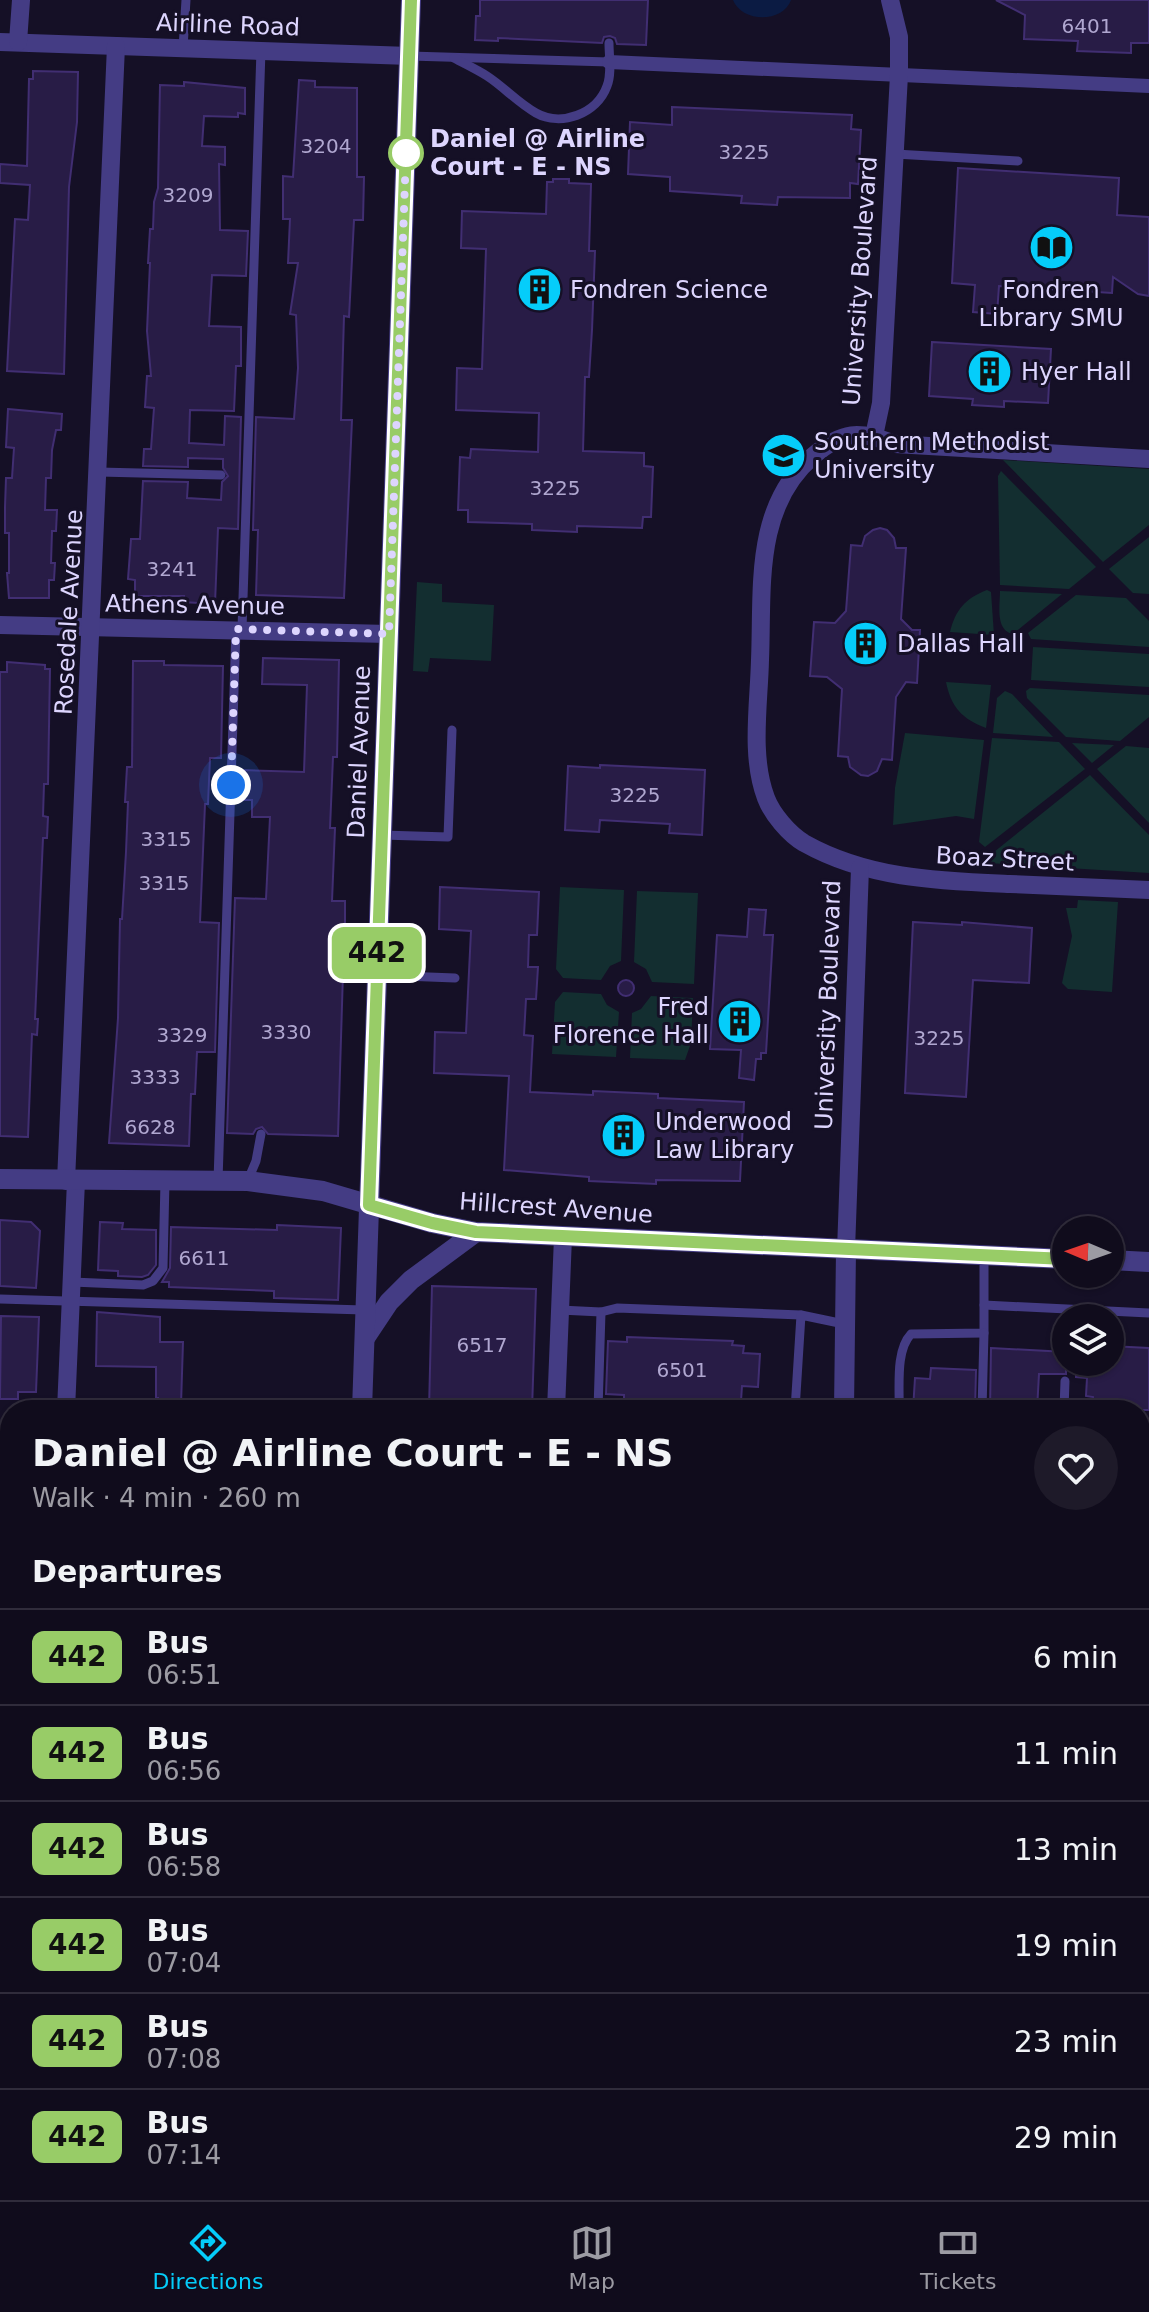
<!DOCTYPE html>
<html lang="en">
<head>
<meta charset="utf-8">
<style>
	body { margin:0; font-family:"DejaVu Sans",sans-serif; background:#1e1a29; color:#f1f3f6; height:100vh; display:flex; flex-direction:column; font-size:30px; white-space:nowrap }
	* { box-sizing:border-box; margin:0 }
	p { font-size:26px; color:#9c9ba3 }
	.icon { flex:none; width:44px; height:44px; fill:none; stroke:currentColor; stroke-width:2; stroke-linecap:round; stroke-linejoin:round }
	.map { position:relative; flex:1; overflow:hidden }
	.panel { position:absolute; left:0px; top:1400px; width:1150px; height:800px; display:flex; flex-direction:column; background:#100c1c; border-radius:32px 32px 0 0; box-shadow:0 2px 6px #0004,0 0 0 2px #302c3b }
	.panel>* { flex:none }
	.badge { padding:0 16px; border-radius:12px; font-size:28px; line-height:52px }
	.needle { width:52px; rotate:272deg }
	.controls { position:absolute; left:1052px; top:1216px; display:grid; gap:16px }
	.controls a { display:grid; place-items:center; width:72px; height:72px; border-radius:50%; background:#100c1c; box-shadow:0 2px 6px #0004,0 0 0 2px #302c3b; font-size:40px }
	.you { position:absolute; width:40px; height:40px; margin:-20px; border:6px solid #fff; border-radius:50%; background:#1a73e8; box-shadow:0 0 0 12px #1a73e833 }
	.map>.badge { position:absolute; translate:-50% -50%; box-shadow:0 0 0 4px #fff }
	h2 { padding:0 32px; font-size:30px; line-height:72px }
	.round { display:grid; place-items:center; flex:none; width:84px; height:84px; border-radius:42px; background:#1e1a29 }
	.summary { display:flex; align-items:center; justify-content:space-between; height:136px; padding:0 32px }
	h1 { font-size:38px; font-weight:800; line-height:60px }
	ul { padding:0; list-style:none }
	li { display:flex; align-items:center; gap:24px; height:96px; padding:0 32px; border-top:2px solid #302c3b }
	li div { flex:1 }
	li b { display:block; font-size:30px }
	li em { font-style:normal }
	li .badge { min-width:88px; font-weight:700; text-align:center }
	.tab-bar { display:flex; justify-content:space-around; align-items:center; height:112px; border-top:2px solid #302c3b; background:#100c1c; font-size:22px; color:#9c9ba3 }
	.tab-bar a { display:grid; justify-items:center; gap:4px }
	.tab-bar .current { color:#05cdfa }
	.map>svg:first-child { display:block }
	.green { fill:#132e30 }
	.water { fill:#0b1b43 }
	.building { fill:#281c46; stroke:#412e72; stroke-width:2 }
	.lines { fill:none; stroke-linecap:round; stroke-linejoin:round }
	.service { stroke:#443c84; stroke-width:9 }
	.pedestrian { stroke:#443c84; stroke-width:14 }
	.minor { stroke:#443c84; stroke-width:18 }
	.tertiary { stroke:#443c84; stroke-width:20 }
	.line-casing { stroke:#fff; stroke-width:18 }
	.line { stroke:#98cc67; stroke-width:12 }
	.walk { stroke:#ddd5fe; stroke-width:8; stroke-dasharray:0 14.4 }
	.stop-dot { fill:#fff; stroke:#98cc67; stroke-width:4 }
	.labels { text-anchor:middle; stroke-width:6; stroke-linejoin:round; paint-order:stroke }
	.number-label { font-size:20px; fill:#b0a7d0 }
	.street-label { font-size:24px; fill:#ddd5fe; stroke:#151026 }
	.stop-label { font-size:24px; font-weight:bold; fill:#ddd5fe; stroke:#151026; text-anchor:start }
	.poi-label { font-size:24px; fill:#ddd5fe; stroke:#151026; text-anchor:start }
</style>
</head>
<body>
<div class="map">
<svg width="1149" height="2200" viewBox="0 0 1149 2200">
	<rect width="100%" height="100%" fill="#151026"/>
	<!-- green -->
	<g class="green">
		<polygon points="1003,460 1149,469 1149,525 1103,562"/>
		<polygon points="1001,471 1096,567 1069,589 1000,585 998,476"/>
		<polygon points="1149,537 1149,594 1133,593 1109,569"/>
		<polygon points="417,582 442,584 442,602 494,605 491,661 430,658 428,672 413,671"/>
		<path d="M987 590 991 592 994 635 950 632C955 610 966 598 987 590Z"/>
		<path d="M1000 591 1062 594 1013 634C995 630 1000 606 1000 591Z"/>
		<polygon points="1076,595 1126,598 1149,621 1149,647 1031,639 1028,633"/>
		<polygon points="1033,647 1149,654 1149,687 1031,680"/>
		<path d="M946 682 991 685 986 728C962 719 951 707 946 682Z"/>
		<polygon points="1030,688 1149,695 1149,717 1120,741 1066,737 1027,698 1026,691"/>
		<polygon points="1005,691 1012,694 1053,737 993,733 997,698"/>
		<polygon points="905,733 984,740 974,819 956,816 893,825 895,788"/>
		<polygon points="992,738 1059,742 1085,769 985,847 979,842"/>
		<polygon points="1072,743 1114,745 1092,763"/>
		<polygon points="1126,746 1149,748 1149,823 1097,769"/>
		<polygon points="1090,775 1149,835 1149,873 988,863 989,856"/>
		<polygon points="560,887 624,890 621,961 610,966 601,980 563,978 556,969"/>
		<polygon points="637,891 698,893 694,984 652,982 646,969 634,962"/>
		<polygon points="1078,900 1118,902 1112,992 1068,989 1062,983 1072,936 1066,908 1077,908"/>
		<polygon points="563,992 601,994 607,1005 619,1012 616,1057 552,1054 555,1002"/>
		<polygon points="651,996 693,998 691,1043 685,1060 630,1058 632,1013 641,1009"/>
	</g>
	<!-- water -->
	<path class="water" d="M733 0H791C783 23 742 23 733 0Z"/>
	<!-- building -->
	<g class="building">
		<polygon points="480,0 648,0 646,45 617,44 615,38 610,36 604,37 602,43 498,38 498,41 475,40 476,16 480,16"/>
		<polygon points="996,0 1149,0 1149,43 1131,43 1131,53 1077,51 1078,41 1024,39 1025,15"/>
		<polygon points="33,71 78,72 77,122 69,187 64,374 7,371 15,219 28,220 30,185 0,183 0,164 27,166 29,79 33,79"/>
		<polygon points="299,80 315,81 315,87 357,88 357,177 364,177 363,220 354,220 349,317 344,316 341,420 352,420 344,598 256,595 258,530 253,530 256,417 294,419 298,368 296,315 290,314 298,263 288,263 290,219 283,219 283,176 293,177"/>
		<polygon points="184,82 245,88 245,114 238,113 238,117 204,116 202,146 225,147 225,165 219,164 220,230 248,231 246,276 212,275 209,326 241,327 241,366 236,366 234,411 190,410 189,443 224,445 225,416 241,417 238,529 218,528 215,604 183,602 184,596 135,596 135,580 128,579 131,539 140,539 143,481 188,482 187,498 221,500 222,482 228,476 223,468 223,459 188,458 188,467 143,466 144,449 151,449 154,408 145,407 147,376 151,376 147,331 150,263 148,263 150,229 153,229 154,202 158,188 160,85 184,86"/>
		<polygon points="672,107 852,115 851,129 861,130 858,184 850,183 850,198 778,197 777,205 741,203 742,196 670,191 670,177 628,174 630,122 672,125"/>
		<polygon points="958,168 1119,178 1117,215 1149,217 1149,296 1138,294 1113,277 1112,293 999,286 997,314 973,312 975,285 952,283"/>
		<polygon points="553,179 569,179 569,183 591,184 589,251 595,251 592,330 589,377 585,377 583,451 644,453 644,466 653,467 651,517 643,517 642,528 577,526 577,532 532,530 532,524 468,522 468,510 458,510 460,457 470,458 471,449 538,452 539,413 456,410 457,368 482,369 486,249 461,248 462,211 546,214 547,182 553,182"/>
		<polygon points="932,342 1051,349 1048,403 1004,401 1004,407 972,405 973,399 929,396"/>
		<polygon points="8,409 62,414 61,430 56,430 52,450 51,478 46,478 45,510 57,510 56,531 52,531 51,563 55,563 54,580 49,580 49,598 9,598 7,573 9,573 9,533 5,533 5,507 6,478 12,478 14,448 6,447"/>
		<polygon points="880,528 887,530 894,538 896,548 906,548 901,619 912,630 920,630 917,683 906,682 896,697 892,760 882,759 877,771 868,776 861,775 850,767 848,757 838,756 842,689 827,677 810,676 814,622 835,623 846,611 851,545 862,546 865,536 873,530"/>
		<polygon points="263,658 339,660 337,757 333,757 330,828 335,828 332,901 345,901 345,925 338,927 337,932 339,938 344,940 338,1136 268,1134 262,1127 256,1129 253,1134 227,1133 235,898 266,899 270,817 252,817 252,800 240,800 241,770 304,772 307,685 262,684"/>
		<polygon points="133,661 164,661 164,665 223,666 221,758 210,758 208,804 205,804 200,922 219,923 215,1052 197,1052 195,1094 191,1094 189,1146 109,1143 118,1018 120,919 122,919 126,852 128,802 125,802 127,767 132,767"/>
		<polygon points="7,662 45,665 45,669 50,669 48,784 44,784 43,816 48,817 47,838 43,838 35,1019 38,1019 37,1035 32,1034 28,1137 0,1136 0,672 7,672"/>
		<polygon points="600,765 705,770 702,835 669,833 670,824 600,820 599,832 565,830 568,766 600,768"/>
		<polygon points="440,887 539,892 537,935 529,935 528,967 538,967 536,999 526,999 524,1035 533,1036 530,1092 593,1095 593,1091 658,1094 658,1098 744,1102 740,1181 656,1180 656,1184 589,1181 589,1177 504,1170 509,1076 434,1073 435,1032 466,1033 471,931 439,929"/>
		<polygon points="749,909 766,910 764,935 773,935 766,1053 761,1053 761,1059 756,1059 754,1080 739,1078 741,1050 710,1049 717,935 747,937"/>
		<polygon points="913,922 962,925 962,922 1032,928 1029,983 973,980 966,1097 905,1093"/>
		<circle cx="626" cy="988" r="8"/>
		<polygon points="0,1220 31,1222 40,1231 36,1288 0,1286"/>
		<polygon points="100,1222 123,1223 122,1229 156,1230 156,1265 148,1275 142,1277 118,1276 118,1271 98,1270"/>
		<polygon points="277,1225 341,1228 338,1300 274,1298 274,1291 169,1287 169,1282 162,1282 170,1268 171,1227 277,1230"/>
		<polygon points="432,1286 536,1289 532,1410 429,1410"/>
		<polygon points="97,1312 160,1317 160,1342 183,1342 181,1405 158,1404 158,1398 156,1398 156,1367 96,1366"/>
		<polygon points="1,1316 39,1317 36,1392 18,1392 18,1399 0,1399"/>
		<polygon points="627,1337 733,1341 732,1345 744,1346 743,1353 760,1354 758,1387 742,1386 741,1401 732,1400 731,1410 714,1410 714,1403 624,1399 624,1395 606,1394 608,1341 627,1342"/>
		<polygon points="1110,1346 1149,1348 1149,1410 1092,1410 1093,1397 1086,1396 1087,1378 1076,1377 1076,1362 1110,1362"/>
		<polygon points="991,1348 1066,1352 1066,1374 1039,1374 1037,1410 990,1410"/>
		<polygon points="931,1368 976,1370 975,1410 913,1410 915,1378 930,1379"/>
	</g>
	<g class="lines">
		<!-- service -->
		<g class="service">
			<polyline points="183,48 186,0"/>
			<polyline points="410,56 609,62"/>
			<path d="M454 58C465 64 476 69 487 76 504 87 518 103 536 113 561 127 597 114 607 86 612 74 609 56 609 43"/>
			<polyline points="895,154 1018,161"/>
			<polyline points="99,472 221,475"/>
			<polyline points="242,629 261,50"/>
			<polyline points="382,835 448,837 452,730"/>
			<polyline points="344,932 378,934"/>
			<polyline points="377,975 455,978"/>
			<polyline points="248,1180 256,1161 261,1134"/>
			<polyline points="218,1181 236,629"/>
			<polyline points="72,1282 143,1285 153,1281 163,1268 165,1181"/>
			<polyline points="0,1299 364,1310"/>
			<polyline points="984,1305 1149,1313"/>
			<polyline points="560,1310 601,1312 617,1308 801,1315"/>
			<polyline points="598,1410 601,1312"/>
			<polyline points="795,1410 801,1315 844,1324"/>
			<path d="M899 1410C900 1388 895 1351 911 1334L984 1333V1256"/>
			<polyline points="982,1410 984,1333"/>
			<polyline points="1064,1410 1065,1381"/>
			<polyline points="1140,1485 1149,1485"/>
			<polyline points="1140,1565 1149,1565"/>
			<polyline points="0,1638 10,1638"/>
			<polyline points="1140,1665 1149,1665"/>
			<polyline points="1140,1789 1149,1790"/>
			<polyline points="361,2200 362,2190"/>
			<polyline points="694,2200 695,2190"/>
			<polyline points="1092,2200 1092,2190"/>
		</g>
		<!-- pedestrian -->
		<polyline class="pedestrian" points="609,62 1149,86"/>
		<!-- minor -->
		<g class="minor">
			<polyline points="0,42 410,56"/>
			<polyline points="18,42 21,0"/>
			<polyline points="874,436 881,403 899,75 899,37 890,0"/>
			<path d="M1149 459 895 444C859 430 842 431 813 456 753 507 763 589 760 660 759 704 750 756 766 798 772 814 789 834 804 843 868 879 939 881 1010 884 1056 886 1103 888 1149 890"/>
			<polyline points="0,625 389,634"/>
			<polyline points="66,1181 116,46"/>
			<polyline points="846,1250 860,868"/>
			<polyline points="66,1410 76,1181"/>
			<polyline points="556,1410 563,1237"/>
			<polyline points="0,1430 10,1430"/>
			<polyline points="0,1480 10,1480"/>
			<polyline points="0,1815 10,1816"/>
			<polyline points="0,2051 10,2051"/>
			<polyline points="1140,2099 1149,2100"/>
			<polyline points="147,2200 147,2190"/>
			<polyline points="526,2200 527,2190"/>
		</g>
		<!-- tertiary -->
		<g class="tertiary">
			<polyline points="0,1179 248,1181 323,1191 432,1223 476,1232 1066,1259"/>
			<polyline points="1110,1260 1149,1262"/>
			<polyline points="365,1338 389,1302 411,1280 476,1232"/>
			<polyline points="362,1410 411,0"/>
			<polyline points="844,1410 846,1250"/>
			<polyline points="894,2200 894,2190"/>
		</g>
	</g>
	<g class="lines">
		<defs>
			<polyline id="line" points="411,0 369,1205 432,1223 476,1232 1066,1259"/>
		</defs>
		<!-- line casing -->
		<use href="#line" class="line-casing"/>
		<!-- line -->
		<use href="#line" class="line"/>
		<!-- walk -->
		<polyline class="walk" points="231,785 236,629 389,634 406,153"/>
	</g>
	<!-- icons -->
	<defs>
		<symbol id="library-disc" viewBox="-11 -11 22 22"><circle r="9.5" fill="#05cdfa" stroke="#151026"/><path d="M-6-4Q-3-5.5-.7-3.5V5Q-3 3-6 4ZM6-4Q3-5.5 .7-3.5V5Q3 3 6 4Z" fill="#111"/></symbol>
		<symbol id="building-disc" viewBox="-11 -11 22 22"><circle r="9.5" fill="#05cdfa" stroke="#151026"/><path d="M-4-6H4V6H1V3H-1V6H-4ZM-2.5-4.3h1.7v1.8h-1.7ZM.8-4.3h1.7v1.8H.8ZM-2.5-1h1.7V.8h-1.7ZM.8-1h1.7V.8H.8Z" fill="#111"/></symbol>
		<symbol id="university-disc" viewBox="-11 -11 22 22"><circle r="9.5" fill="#05cdfa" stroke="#151026"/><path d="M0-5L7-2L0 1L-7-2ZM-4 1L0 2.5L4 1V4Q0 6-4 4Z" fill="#111"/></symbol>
	</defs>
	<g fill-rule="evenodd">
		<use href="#library-disc" x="1026" y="222" width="51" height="51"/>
		<use href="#building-disc" x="514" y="264" width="51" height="51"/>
		<use href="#building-disc" x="964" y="346" width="51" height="51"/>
		<use href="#university-disc" x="758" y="430" width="51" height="51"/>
		<use href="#building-disc" x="840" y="618" width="51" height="51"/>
		<use href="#building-disc" x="714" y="996" width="51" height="51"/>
		<use href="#building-disc" x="598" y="1110" width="51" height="51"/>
	</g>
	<!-- markers -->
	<circle class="stop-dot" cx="406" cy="153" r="16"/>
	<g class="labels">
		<!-- number labels -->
		<g class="number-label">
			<text x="1087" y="33">6401</text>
			<text x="326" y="153">3204</text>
			<text x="744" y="159">3225</text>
			<text x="188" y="202">3209</text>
			<text x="555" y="495">3225</text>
			<text x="172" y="576">3241</text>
			<text x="635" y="802">3225</text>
			<text x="166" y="846">3315</text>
			<text x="164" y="890">3315</text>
			<text x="286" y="1039">3330</text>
			<text x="182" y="1042">3329</text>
			<text x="939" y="1045">3225</text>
			<text x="155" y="1084">3333</text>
			<text x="150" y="1134">6628</text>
			<text x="204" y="1265">6611</text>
			<text x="482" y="1352">6517</text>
			<text x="682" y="1377">6501</text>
		</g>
		<!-- street labels -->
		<g class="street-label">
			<text transform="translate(228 25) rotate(2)" y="8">Airline Road</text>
			<text transform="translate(860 281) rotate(-86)" y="8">University Boulevard</text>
			<text transform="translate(195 605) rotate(1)" y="8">Athens Avenue</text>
			<text transform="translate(69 612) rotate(-87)" y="8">Rosedale Avenue</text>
			<text transform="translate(359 752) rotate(-88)" y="8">Daniel Avenue</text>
			<text transform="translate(1005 859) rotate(3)" y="8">Boaz Street</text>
			<text transform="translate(828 1005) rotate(-88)" y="8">University Boulevard</text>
			<text transform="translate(556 1208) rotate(4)" y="8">Hillcrest Avenue</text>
		</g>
		<!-- stop labels -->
		<g class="stop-label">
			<text x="430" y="147">Daniel @ Airline<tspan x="430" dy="28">Court - E - NS</tspan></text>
		</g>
		<!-- poi labels -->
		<g class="poi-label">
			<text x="570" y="298">Fondren Science</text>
			<text x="1051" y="298" text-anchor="middle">Fondren<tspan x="1051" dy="28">Library SMU</tspan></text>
			<text x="1021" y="380">Hyer Hall</text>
			<text x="814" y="450">Southern Methodist<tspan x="814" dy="28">University</tspan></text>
			<text x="897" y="652">Dallas Hall</text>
			<text x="709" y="1015" text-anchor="end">Fred<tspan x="709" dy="28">Florence Hall</tspan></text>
			<text x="655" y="1130">Underwood<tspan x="655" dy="28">Law Library</tspan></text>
		</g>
	</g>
</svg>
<div class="controls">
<a><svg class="needle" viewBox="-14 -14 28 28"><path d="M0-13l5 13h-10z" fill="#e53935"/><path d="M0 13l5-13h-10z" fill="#9c9ba3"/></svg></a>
<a><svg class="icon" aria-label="layers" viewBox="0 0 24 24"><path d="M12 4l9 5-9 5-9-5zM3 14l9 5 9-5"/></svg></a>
</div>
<div class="you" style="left:231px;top:785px"></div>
<b class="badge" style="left:377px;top:953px;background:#98cc67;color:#111">442</b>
<section class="panel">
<div class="summary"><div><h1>Daniel @ Airline Court - E - NS</h1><p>Walk · 4 min · 260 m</p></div><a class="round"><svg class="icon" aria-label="heart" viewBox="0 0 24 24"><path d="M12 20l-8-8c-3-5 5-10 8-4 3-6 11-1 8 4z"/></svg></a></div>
<h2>Departures</h2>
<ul>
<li><span class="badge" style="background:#98cc67;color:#111">442</span><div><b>Bus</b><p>06:51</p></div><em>6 min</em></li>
<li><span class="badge" style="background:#98cc67;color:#111">442</span><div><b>Bus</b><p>06:56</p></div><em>11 min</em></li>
<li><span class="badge" style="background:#98cc67;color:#111">442</span><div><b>Bus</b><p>06:58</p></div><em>13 min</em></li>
<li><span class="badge" style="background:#98cc67;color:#111">442</span><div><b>Bus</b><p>07:04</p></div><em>19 min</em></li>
<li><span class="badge" style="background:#98cc67;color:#111">442</span><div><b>Bus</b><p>07:08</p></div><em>23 min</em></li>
<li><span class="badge" style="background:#98cc67;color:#111">442</span><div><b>Bus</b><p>07:14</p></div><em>29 min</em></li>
</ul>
</section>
</div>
<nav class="tab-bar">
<a class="current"><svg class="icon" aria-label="directions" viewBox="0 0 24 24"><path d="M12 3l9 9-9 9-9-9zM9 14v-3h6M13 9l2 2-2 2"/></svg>Directions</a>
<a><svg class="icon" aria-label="map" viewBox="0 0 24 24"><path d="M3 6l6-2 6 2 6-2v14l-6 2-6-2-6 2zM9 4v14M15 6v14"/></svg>Map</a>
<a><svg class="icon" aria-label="tickets" viewBox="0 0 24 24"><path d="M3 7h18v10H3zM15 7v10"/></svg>Tickets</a>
</nav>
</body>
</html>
